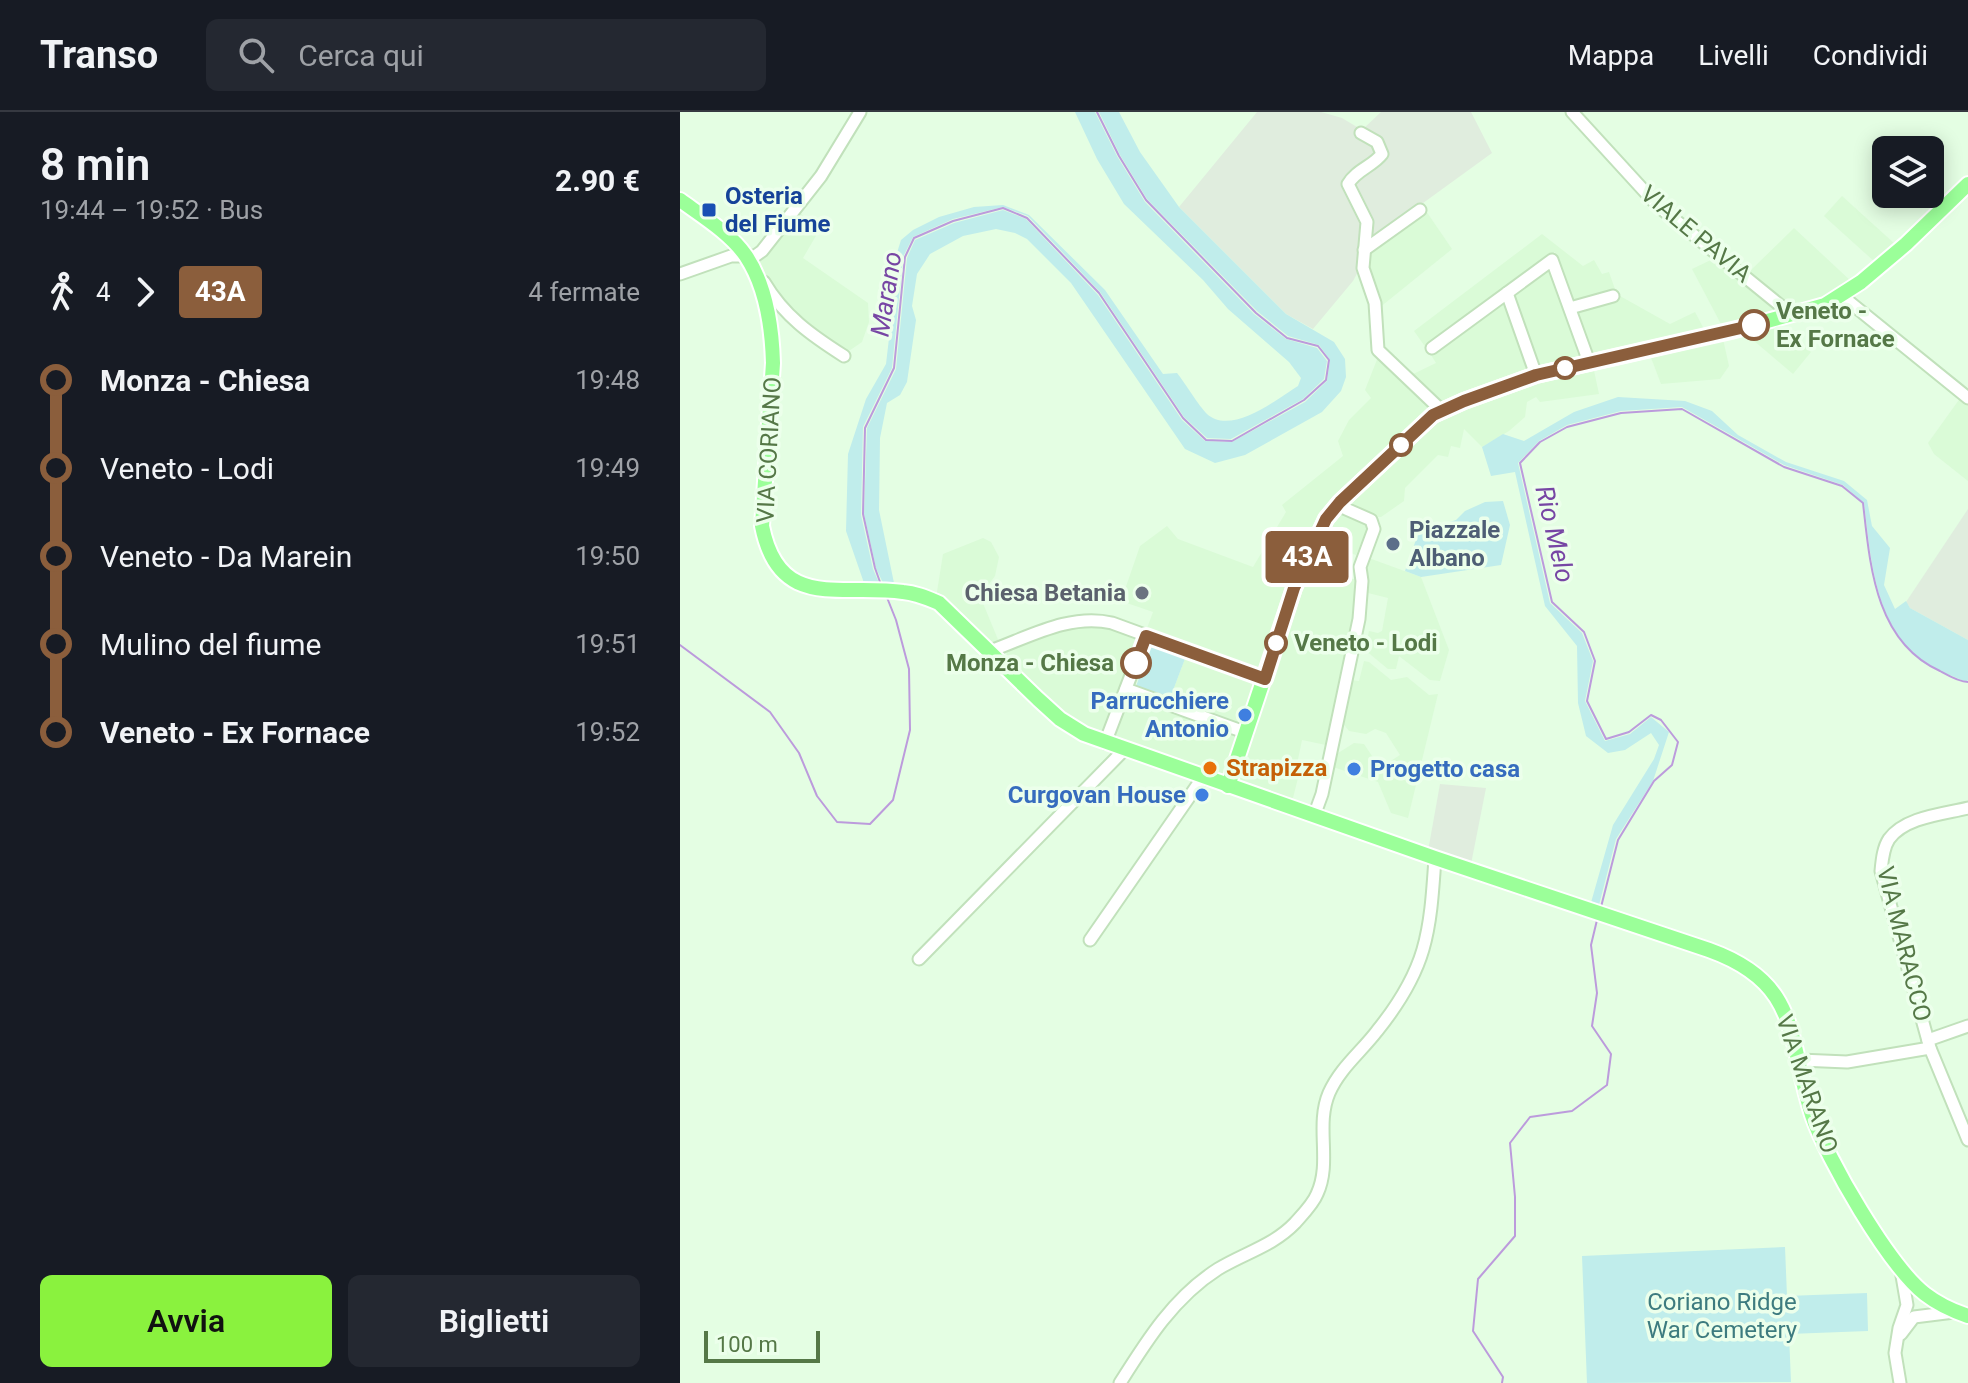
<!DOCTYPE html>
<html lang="it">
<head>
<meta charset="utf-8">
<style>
	body { margin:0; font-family:Roboto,sans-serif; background:#242831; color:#f1f3f6; height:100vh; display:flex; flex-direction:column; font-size:30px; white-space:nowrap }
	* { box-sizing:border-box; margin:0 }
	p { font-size:26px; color:#9ea1a6 }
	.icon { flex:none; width:44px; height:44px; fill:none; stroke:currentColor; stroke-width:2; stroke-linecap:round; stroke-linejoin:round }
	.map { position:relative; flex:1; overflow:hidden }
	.panel { display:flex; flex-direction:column; background:#171b24; width:680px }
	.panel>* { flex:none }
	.badge { padding:0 16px; border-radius:6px; font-size:28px; line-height:52px }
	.buttons { position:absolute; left:1192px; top:24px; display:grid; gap:16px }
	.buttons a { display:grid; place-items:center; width:72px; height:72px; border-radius:12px; background:#171b24; box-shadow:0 4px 20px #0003; font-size:40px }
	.scale { position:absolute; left:24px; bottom:20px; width:116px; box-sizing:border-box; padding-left:8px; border:4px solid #557847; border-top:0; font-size:22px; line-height:28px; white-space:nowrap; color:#557847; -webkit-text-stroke:6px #ecffeb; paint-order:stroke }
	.map>.badge { position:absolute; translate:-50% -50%; box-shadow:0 0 0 4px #fff }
	.legs { display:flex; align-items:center; gap:12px; height:88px; padding:0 40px; font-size:26px }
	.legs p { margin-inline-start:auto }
	.overview { display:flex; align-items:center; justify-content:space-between; height:136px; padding:0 40px }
	h1 { font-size:44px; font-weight:600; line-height:60px }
	.cta { display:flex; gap:16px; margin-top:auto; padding:16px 40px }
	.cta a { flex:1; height:92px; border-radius:12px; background:#8af23e; color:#111; font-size:32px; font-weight:600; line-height:92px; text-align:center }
	.cta a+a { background:#242831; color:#f1f3f6 }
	ul { padding:0 40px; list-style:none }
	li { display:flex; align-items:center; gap:28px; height:88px; font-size:30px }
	li i { display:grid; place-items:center; width:12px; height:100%; margin:0 10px; background:currentColor }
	li i::after { content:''; width:20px; height:20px; margin:-10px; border:6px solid; border-radius:50%; background:#171b24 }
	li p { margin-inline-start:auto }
	li:first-child i { background:linear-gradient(#0000 50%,currentColor 0) }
	li:last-child i { background:linear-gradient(currentColor 50%,#0000 0) }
	header { display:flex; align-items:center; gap:48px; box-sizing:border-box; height:112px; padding:0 40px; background:#171b24; border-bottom:2px solid #363941 }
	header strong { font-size:38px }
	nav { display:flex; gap:44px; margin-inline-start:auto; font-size:28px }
	.search { width:560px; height:72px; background:#242831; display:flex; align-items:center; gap:20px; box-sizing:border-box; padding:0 28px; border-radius:12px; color:#9ea1a6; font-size:30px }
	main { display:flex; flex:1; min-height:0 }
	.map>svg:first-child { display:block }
	.residential { fill:#dafbd7 }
	.industrial { fill:#e0edde }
	.green { fill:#c0edeb }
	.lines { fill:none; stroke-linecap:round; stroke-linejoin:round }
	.stream { stroke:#bc9bdc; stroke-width:2 }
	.minor-casing { stroke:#c1e1bb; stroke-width:15 }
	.major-casing { stroke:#fff; stroke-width:18 }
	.minor { stroke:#fff; stroke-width:11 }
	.major { stroke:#9bff99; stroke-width:14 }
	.line-1-casing { stroke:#fff; stroke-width:18 }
	.line-1 { stroke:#8b5e3c; stroke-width:12 }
	.transit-dot { fill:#1a4fb4; stroke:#ecffeb; stroke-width:3 }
	.stop-1-dot { fill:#fff; stroke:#8b5e3c; stroke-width:4 }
	.service-dot { fill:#5c6f8a; stroke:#ecffeb; stroke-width:3 }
	.worship-dot { fill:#6b7280; stroke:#ecffeb; stroke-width:3 }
	.shop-dot { fill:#3f7fe0; stroke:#ecffeb; stroke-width:3 }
	.food-dot { fill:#e8710a; stroke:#ecffeb; stroke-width:3 }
	.labels { text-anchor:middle; stroke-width:7; stroke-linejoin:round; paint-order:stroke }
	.transit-label { font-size:24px; font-weight:bold; fill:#164399; stroke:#ecffeb; text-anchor:start }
	.street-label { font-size:24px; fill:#557847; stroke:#ecffeb }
	.stop-label { font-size:24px; font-weight:bold; fill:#557847; stroke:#ecffeb; text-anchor:start }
	.service-label { font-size:24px; font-weight:bold; fill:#4e5e75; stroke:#ecffeb; text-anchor:start }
	.worship-label { font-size:24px; font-weight:bold; fill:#5b616d; stroke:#ecffeb; text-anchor:end }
	.shop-label { font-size:24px; font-weight:bold; fill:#366cbe; stroke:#ecffeb; text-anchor:end }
	.food-label { font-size:24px; font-weight:bold; fill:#c56008; stroke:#ecffeb; text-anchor:start }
	.park-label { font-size:24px; fill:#3d7b7f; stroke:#ecffeb }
	.water-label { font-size:26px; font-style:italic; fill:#7746a4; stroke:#ecffeb }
</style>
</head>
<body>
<header>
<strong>Transo</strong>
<div class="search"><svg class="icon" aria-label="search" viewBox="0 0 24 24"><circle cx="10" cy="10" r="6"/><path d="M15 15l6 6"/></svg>Cerca qui</div>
<nav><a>Mappa</a><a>Livelli</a><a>Condividi</a></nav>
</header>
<main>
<section class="panel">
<div class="overview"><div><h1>8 min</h1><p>19:44 – 19:52 · Bus</p></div><b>2.90 €</b></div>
<div class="legs"><svg class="icon" aria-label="walk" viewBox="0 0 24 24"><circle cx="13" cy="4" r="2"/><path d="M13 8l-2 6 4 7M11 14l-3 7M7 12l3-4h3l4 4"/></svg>4<svg class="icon" aria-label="forward" viewBox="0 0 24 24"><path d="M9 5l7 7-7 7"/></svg><b class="badge" style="background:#8b5e3c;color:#fff">43A</b><p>4 fermate</p></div>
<ul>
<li><i style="color:#8b5e3c"></i><b>Monza - Chiesa</b><p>19:48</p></li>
<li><i style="color:#8b5e3c"></i><span>Veneto - Lodi</span><p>19:49</p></li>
<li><i style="color:#8b5e3c"></i><span>Veneto - Da Marein</span><p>19:50</p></li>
<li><i style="color:#8b5e3c"></i><span>Mulino del fiume</span><p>19:51</p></li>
<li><i style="color:#8b5e3c"></i><b>Veneto - Ex Fornace</b><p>19:52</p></li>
</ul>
<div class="cta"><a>Avvia</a><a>Biglietti</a></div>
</section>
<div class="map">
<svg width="1288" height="1271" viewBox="0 0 1288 1271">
	<rect width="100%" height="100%" fill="#e4fee3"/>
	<!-- residential -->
	<g class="residential">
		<polygon points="1162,84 1216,133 1196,151 1144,104"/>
		<polygon points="746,99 772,137 699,196 686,144"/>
		<polygon points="120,101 140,117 123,146 188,191 189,210 182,230 166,241 128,218 73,154"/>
		<polygon points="1114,116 1172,170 1142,187 1111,198 1069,160"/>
		<polygon points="862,122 903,154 914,148 922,162 929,160 936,180 893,191 875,140 746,236 734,219"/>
		<polygon points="1037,145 1099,199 1042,214 1012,157"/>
		<polygon points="870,154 902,243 858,254 833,183"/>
		<polygon points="940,184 990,212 1015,200 1025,219 910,242 894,198"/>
		<polygon points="825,187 850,257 759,292 727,265 756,251 751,243"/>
		<polygon points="1100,214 1131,240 1113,262 1067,223"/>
		<polygon points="1043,227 1049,254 1040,267 981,272 970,243"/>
		<polygon points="698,245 753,295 651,389 640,403 609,469 579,561 466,519 473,500 441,489 460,434 487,414 498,427 573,455 606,400 602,393 663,344 658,329 669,308 691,286 685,278"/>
		<polygon points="913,254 919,282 860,290 856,285 847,290 845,305 829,319 802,335 784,317 780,336 771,334 768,345 758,343 725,376 724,389 701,405 693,405 671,392 670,386 756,307 857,267"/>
		<polygon points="1281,285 1288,290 1288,369 1254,342 1248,331"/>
		<polygon points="659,398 687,412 688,415 676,443 662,438 652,467 677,467 674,507 646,633 622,628 616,657 619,662 612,690 557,669 556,663 618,477 638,431"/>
		<polygon points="303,426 311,430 319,445 315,464 300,484 319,530 311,534 256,486 263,442"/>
		<polygon points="686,445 741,465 769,538 760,569 750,568 719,544 716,557 708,557 685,538 689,519 698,521 702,519 708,486 688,481 684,455"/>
		<polygon points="396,512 419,512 458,527 422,626 399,616 323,547 330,536"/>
		<polygon points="506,544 577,569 561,615 489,589"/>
		<polygon points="684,549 689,550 711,568 727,565 749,583 758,582 728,706 711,701 698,670 653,655 655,643 674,631 684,632 700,656 720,643 706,621 695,617 686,622 669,619 662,610 671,568 679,569"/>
		<polygon points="448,582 560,622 546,662 540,665 430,629"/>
	</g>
	<!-- industrial -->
	<g class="industrial">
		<polygon points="577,0 641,0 662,6 682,18 701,0 791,0 812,41 688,131 690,110 671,72 706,42 705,35 699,28 681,19 680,24 695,32 699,41 675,58 664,72 683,110 680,156 673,169 633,217 606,202 499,95"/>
		<polygon points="1288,397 1288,528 1230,496 1226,490"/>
		<polygon points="760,672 806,676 791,752 748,739"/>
	</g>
	<!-- green -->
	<g class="green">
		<path d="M395 0H415L437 44 465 90 574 202 606 227 637 236 647 249 644 267 623 287 551 327 527 326 504 305 420 180 348 104 323 95 273 107 233 125 223 145 212 256 183 315 181 403 193 457 199 471H184L166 419 168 342 186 287 206 252 216 166V144L221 128 233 118 259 105 294 95 323 93 349 103 425 178 483 262 497 261C505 271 519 294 527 302 551 324 597 287 618 274L621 266 609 250 548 197 523 168 444 92 417 47Z"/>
		<polygon points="419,0 439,0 460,40 499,95 606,202 654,230 665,247 666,265 661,279 642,300 565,343 535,351 505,337 391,171 347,127 335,121 316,117 283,124 250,142 237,162 232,194 236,208 227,270 220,283 207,291 200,326 199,398 214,471 203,471 196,456 184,402 187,316 216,257 227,146 235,128 274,111 323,98 346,107 418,183 502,308 525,329 552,330 625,290 647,269 650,248 639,233 608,224 577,199 467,87 440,43"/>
		<path d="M938 285 1005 289 1032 299 1058 323 1106 350 1164 369 1187 388 1192 414 1210 436 1204 473 1215 497 1226 489 1230 496 1288 528V568L1286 570C1272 563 1253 558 1241 549 1194 510 1191 447 1184 391L1163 373 1104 353 1002 295 941 299 887 313 859 329 838 351 870 491 902 521 913 549 905 589 925 629 950 622 971 605 989 620 973 669 936 727 918 797 910 794 933 713 974 647 979 633 971 621 945 638 928 641 906 624 898 591 897 534 865 494 835 360 811 364 802 335 823 322 844 329 894 300Z"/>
		<polygon points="823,389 830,413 821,453 741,465 725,459 739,419 776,408 785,399 805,390"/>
		<polygon points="472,531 506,544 489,589 455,577"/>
		<polygon points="1105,1135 1107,1184 1187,1181 1188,1219 1109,1222 1111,1270 907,1271 902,1144"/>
	</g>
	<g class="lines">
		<!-- stream -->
		<g class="stream">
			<polyline points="200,470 195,456 183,402 185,316 214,256 225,145 234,126 273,109 323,96 347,106 419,181 503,306 526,328 552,329 624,288 646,268 649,248 638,234 607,226 576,201 466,88 439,44 417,0"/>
			<polyline points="0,533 90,600 119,641 137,684 157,710 190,712 213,688 230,618 229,557 216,508 206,483"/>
			<path d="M921 795 938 728 974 669 992 653 998 630 981 608 971 603 949 620 926 627 907 589 915 549 904 520 872 490 840 351 860 330 887 315 941 301 1002 297 1104 355 1162 374 1183 391C1190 453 1195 530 1260 559 1269 564 1279 570 1288 570"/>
			<polyline points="822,1271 823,1265 793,1219 798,1167 835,1124 835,1085 830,1031 850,1005 892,999 927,973 931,942 912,914 917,881 911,833 917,808"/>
		</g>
		<defs>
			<g id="minor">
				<polyline points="892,0 978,94 1112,203"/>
				<path d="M681 21 697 30 702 42C693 54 676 58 668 72L687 110 683 156 695 191 698 238 761 298"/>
				<polyline points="684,138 740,98"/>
				<polyline points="0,162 51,144 75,144 82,139 141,64 180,0"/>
				<path d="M84 170C104 204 131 223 164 244"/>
				<polyline points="827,181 856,263"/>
				<polyline points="1162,184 1288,286"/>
				<polyline points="890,196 933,184"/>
				<polyline points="752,236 872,148 909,250"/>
				<path d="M310 539C349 525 390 501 432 511L585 567"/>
				<polyline points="446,577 567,621"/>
				<polyline points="425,631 466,524"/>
				<path d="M1288 696C1263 702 1225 705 1209 727 1203 736 1202 749 1201 759L1250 936 1288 1028"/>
				<polyline points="634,704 642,682 679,507 682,469 680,455 694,417 691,408 666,397 660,390"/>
				<polyline points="410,828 523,665"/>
				<polyline points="239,847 444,638"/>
				<polyline points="1248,928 1288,914"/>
				<polyline points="1120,948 1167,950 1250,936"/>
				<polyline points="1221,1222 1234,1205 1274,1200"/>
				<path d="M440 1271C467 1228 494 1185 538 1157 564 1141 593 1134 615 1111 623 1102 633 1092 637 1082 652 1050 635 1014 649 981 660 956 681 940 697 919 747 857 750 822 755 746"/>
				<polyline points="1220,1271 1215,1241 1219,1216 1227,1193 1221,1158"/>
			</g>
			<g id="major">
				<path d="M0 88C22 104 50 121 66 144 86 174 92 216 93 251L82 414C99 500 161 471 223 480 236 481 247 486 259 491L358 587 380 607 404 622 755 746 1029 838C1121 871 1107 925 1132 1003 1147 1047 1209 1154 1245 1182 1258 1192 1273 1199 1288 1204"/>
				<polyline points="548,674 614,476 646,407 660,390 753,303 784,289 856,263 1051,219 1145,193 1181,170 1226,132 1288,72"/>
			</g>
		</defs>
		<!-- minor casing -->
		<use href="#minor" class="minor-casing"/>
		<!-- major casing -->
		<use href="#major" class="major-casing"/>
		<!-- minor -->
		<use href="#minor" class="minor"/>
		<!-- major -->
		<use href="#major" class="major"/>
	</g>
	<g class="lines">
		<defs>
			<polyline id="line-1" points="456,551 466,524 585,567 614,476 646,407 660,390 753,303 784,289 856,263 1074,213"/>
		</defs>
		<!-- line-1 casing -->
		<use href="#line-1" class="line-1-casing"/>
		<!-- line-1 -->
		<use href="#line-1" class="line-1"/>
	</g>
	<!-- markers -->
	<rect class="transit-dot" x="21" y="90" width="16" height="16" rx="4"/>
	<g class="stop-1-dot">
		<circle cx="1074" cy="213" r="14"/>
		<circle cx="885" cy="256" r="10"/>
		<circle cx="721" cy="333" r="10"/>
		<circle cx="596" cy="531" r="10"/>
		<circle cx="456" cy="551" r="14"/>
	</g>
	<circle class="service-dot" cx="713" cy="432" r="8"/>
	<circle class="worship-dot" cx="462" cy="481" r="8"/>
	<g class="shop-dot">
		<circle cx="565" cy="603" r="8"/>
		<circle cx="674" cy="657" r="8"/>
		<circle cx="522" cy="683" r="8"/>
	</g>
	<circle class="food-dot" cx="530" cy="656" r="8"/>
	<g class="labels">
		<!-- transit labels -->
		<g class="transit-label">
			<text x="45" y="92">Osteria<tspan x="45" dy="28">del Fiume</tspan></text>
		</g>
		<!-- street labels -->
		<g class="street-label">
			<text transform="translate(1016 122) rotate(40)" y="8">VIALE PAVIA</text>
			<text transform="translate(89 338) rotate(-87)" y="8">VIA CORIANO</text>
			<text transform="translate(1224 832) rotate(76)" y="8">VIA MARACCO</text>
			<text transform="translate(1127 972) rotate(71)" y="8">VIA MARANO</text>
		</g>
		<!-- stop labels -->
		<g class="stop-label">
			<text x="1096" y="207">Veneto -<tspan x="1096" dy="28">Ex Fornace</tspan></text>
			<text x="614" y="539">Veneto - Lodi</text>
			<text x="434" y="559" text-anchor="end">Monza - Chiesa</text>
		</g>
		<!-- service labels -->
		<g class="service-label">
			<text x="729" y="426">Piazzale<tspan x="729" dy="28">Albano</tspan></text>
		</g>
		<!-- worship labels -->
		<g class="worship-label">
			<text x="446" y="489">Chiesa Betania</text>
		</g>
		<!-- shop labels -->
		<g class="shop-label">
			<text x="549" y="597">Parrucchiere<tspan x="549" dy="28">Antonio</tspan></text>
			<text x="690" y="665" text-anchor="start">Progetto casa</text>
			<text x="506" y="691">Curgovan House</text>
		</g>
		<!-- food labels -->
		<g class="food-label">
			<text x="546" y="664">Strapizza</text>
		</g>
		<!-- park labels -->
		<g class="park-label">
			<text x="1042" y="1198">Coriano Ridge<tspan x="1042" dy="28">War Cemetery</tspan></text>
		</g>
		<!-- water labels -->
		<g class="water-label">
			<text transform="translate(206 182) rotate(-81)" y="9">Marano</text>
			<text transform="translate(875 422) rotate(77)" y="9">Rio Melo</text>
		</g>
	</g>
</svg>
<div class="buttons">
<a><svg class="icon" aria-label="layers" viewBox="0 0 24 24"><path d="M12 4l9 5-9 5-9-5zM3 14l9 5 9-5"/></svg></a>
</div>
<div class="scale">100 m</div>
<b class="badge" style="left:627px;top:445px;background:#8b5e3c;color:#fff">43A</b>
</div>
</main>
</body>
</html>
